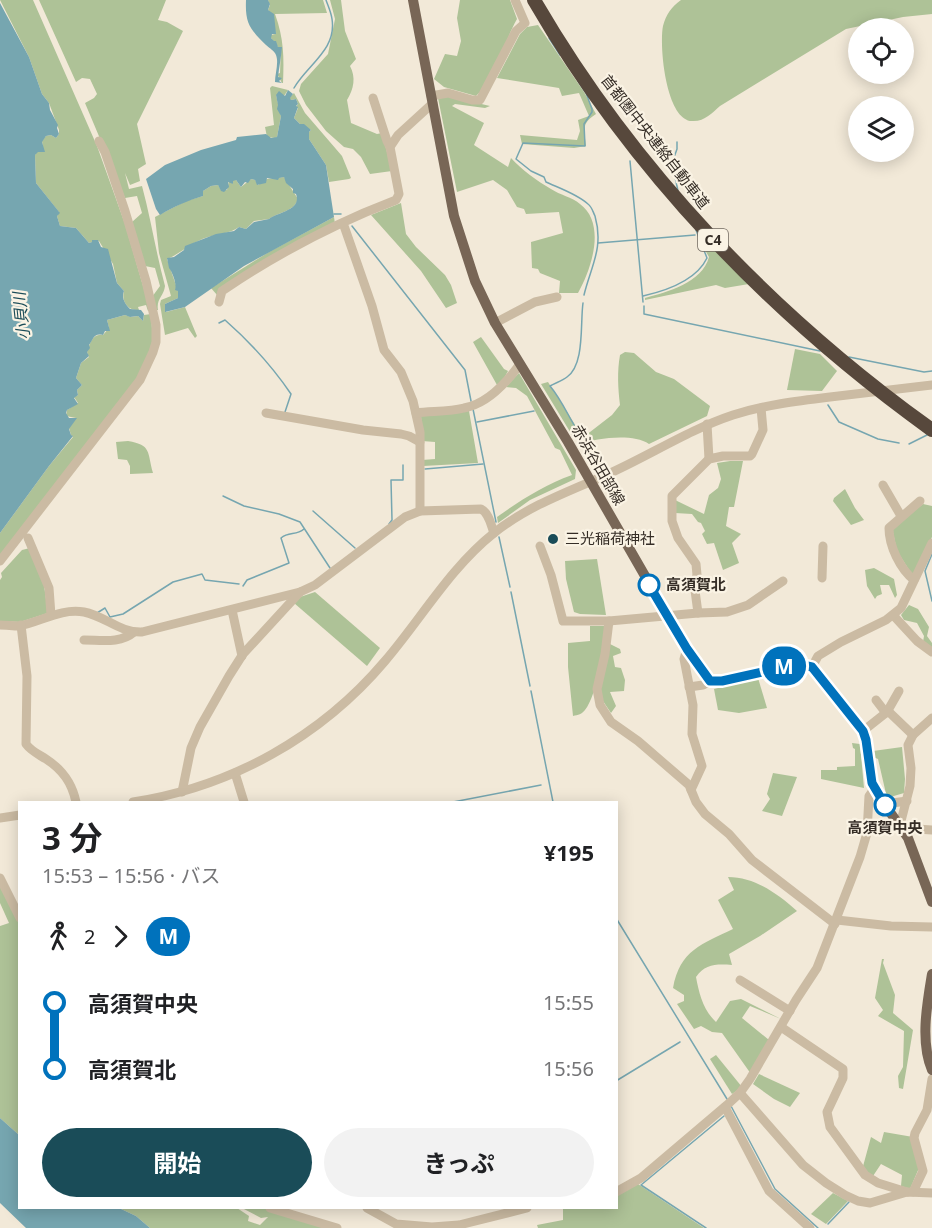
<!DOCTYPE html>
<html lang="ja">
<head>
<meta charset="utf-8">
<style>
	body { margin:0; font-family:"Noto Sans","Noto Sans JP",sans-serif; background:#f2f2f2; color:#202124; height:100vh; display:flex; flex-direction:column; font-size:22px; white-space:nowrap }
	* { box-sizing:border-box; margin:0 }
	p { font-size:20px; color:#757577 }
	.icon { flex:none; width:33px; height:33px; fill:none; stroke:currentColor; stroke-width:2; stroke-linecap:round; stroke-linejoin:round }
	.map { position:relative; flex:1; overflow:hidden }
	.sheet { position:absolute; left:18px; top:801px; width:600px; height:408px; display:flex; flex-direction:column; background:#fff; border-radius:0px; box-shadow:0 3px 15px #0003 }
	.sheet>* { flex:none }
	.badge { padding:0 12px; border-radius:20px; font-size:21px; line-height:39px }
	.fabs { position:absolute; left:848px; top:18px; display:grid; gap:12px }
	.fabs a { display:grid; place-items:center; width:66px; height:66px; border-radius:50%; background:#fff; box-shadow:0 3px 15px #0003; font-size:30px }
	.map>.badge { position:absolute; translate:-50% -50%; box-shadow:0 0 0 3px #fff }
	.legs { display:flex; align-items:center; gap:9px; height:66px; padding:0 24px; font-size:20px }
	.legs p { margin-inline-start:auto }
	.head { display:flex; align-items:center; justify-content:space-between; height:102px; padding:0 24px }
	h1 { font-size:33px; font-weight:700; line-height:45px }
	.action { display:flex; gap:12px; margin-top:auto; padding:12px 24px }
	.action a { flex:1; height:69px; border-radius:36px; background:#1a4c58; color:#fff; font-size:24px; font-weight:700; line-height:69px; text-align:center }
	.action a+a { background:#f2f2f2; color:#202124 }
	ul { padding:0 24px; list-style:none }
	li { display:flex; align-items:center; gap:21px; height:66px; font-size:22px }
	li i { display:grid; place-items:center; width:9px; height:100%; margin:0 8px; background:currentColor }
	li i::after { content:''; width:15px; height:15px; margin:-8px; border:4px solid; border-radius:50%; background:#fff }
	li p { margin-inline-start:auto }
	li:first-child i { background:linear-gradient(#0000 50%,currentColor 0) }
	li:last-child i { background:linear-gradient(currentColor 50%,#0000 0) }
	.map>svg:first-child { display:block }
	.green { fill:#aec297 }
	.water { fill:#76a6b0 }
	.lines { fill:none; stroke-linecap:round; stroke-linejoin:round }
	.stream { stroke:#76a6b0; stroke-width:1.5 }
	.minor { stroke:#cbbba3; stroke-width:9 }
	.major { stroke:#786656; stroke-width:10 }
	.highway { stroke:#57483c; stroke-width:14 }
	.line-1-casing { stroke:#fff; stroke-width:14 }
	.line-1 { stroke:#0072bc; stroke-width:9 }
	.poi-dot { fill:#1a4c58; stroke:#faf3e4; stroke-width:2 }
	.stop-1-dot { fill:#fff; stroke:#0072bc; stroke-width:3 }
	.labels { text-anchor:middle; stroke-width:4.5; stroke-linejoin:round; paint-order:stroke }
	.shield { fill:#faf3e4; stroke:#70685f; stroke-width:1.5 }
	.shield-label { font-size:14px; font-weight:bold; fill:#352d26 }
	.street-label { font-size:15px; fill:#352d26; stroke:#faf3e4 }
	.poi-label { font-size:15px; fill:#352d26; stroke:#faf3e4; text-anchor:start }
	.stop-label { font-size:15px; font-weight:bold; fill:#352d26; stroke:#faf3e4; text-anchor:start }
	.water-label { font-size:16px; font-style:italic; fill:#1a4c58; stroke:#faf3e4 }
</style>
</head>
<body>
<div class="map">
<svg width="932" height="1228" viewBox="0 0 932 1228">
	<rect width="100%" height="100%" fill="#f2e9d8"/>
	<!-- green -->
	<g class="green">
		<path d="M0 0H33L97 146 125 224 150 310 148 311 146 305 138 307 139 310C128 311 121 301 124 291L117 283 113 264 99 241 93 240 92 242 89 243 76 228 60 226 57 216 59 212 36 183 35 155 37 152H41L43 148 42 141 46 136 51 135 56 138 59 134V130L49 103 42 94 29 57Z"/>
		<path d="M39 0H166L158 20 167 22 183 31 137 124 146 164 138 169 140 181 130 185 125 173 129 189 142 186C151 219 156 253 165 286 164 296 156 299 158 310H155L152 297 160 286 155 268 145 266 132 222 142 213 137 196 125 198 85 103 94 98 97 94 90 79 82 78 76 82Z"/>
		<path d="M268 0H323L327 13 275 14C284 39 284 57 283 83H282L277 74 280 73 281 47H278L271 38V35L275 34C276 26 272 16 268 10L270 5Z"/>
		<path d="M330 0H341L345 31 356 59 350 66C356 77 354 89 347 100L351 123 377 134 382 133 392 171 370 174 361 157 353 149 344 147 326 131 306 105 299 91 301 84 328 54 335 19Z"/>
		<path d="M460 0H510L517 19C504 42 495 79 476 96L444 87 434 79 445 54 457 56 461 41 457 18Z"/>
		<path d="M681 0H932V14L903 17 846 29 720 106C712 113 704 122 692 121 666 120 659 46 663 26 666 15 671 7 681 0Z"/>
		<path d="M538 25 584 92 596 114C581 124 584 129 586 146L574 148 522 144 520 135 577 140 580 131 578 120 589 116 579 93 562 96 559 88 497 78 520 34 527 27Z"/>
		<polygon points="272,86 288,90 284,96 276,95 281,116 277,137 275,138 267,137 265,127 274,125 270,88"/>
		<polygon points="294,93 305,113 342,156 351,178 349,179 329,182 326,165 309,139 309,132 311,130 300,124 294,118 298,108 296,107 298,104 296,99 291,100 289,98"/>
		<path d="M447 96 490 106 485 108 455 104 452 106 484 123 474 145 508 167 511 158C522 170 537 181 551 189 560 195 572 197 580 204 607 224 591 270 578 293H559L560 281 540 273 538 269 532 268 531 242 563 233 559 212 526 214 524 209 517 207 507 190 493 180 457 192 438 98Z"/>
		<path d="M284 177 298 199C294 212 278 212 269 219L254 221 246 229 239 227C231 233 218 234 208 237 191 242 182 253 167 259L179 294 178 298 165 304 166 312 185 307 197 336 195 338 188 328 165 335 160 304 161 300 171 296 159 253 155 217 186 201 203 196V191L211 186 218 185 221 190H227L229 181 233 184V180H236L241 187 251 179 255 180 258 185 267 179Z"/>
		<polygon points="401,203 406,234 416,247 445,275 451,285 457,303 446,308 421,271 371,215"/>
		<polygon points="334,217 335,224 217,295 211,288 269,252"/>
		<path d="M705 240 749 284 725 288 716 285 645 300V298C667 292 702 283 709 257L701 243Z"/>
		<path d="M151 314 153 343 140 375 0 556V533L49 466 73 437 71 435 69 428 76 418 66 416 67 410 78 403 74 397 78 395 77 390 82 385 76 378 81 363 89 357 87 352C90 343 93 333 103 335L109 328 107 320 125 315 131 317 138 316 143 321 144 315Z"/>
		<polygon points="481,337 504,369 508,371 503,380 497,385 473,342"/>
		<polygon points="795,349 820,354 837,371 822,391 787,390"/>
		<path d="M625 352 634 353 656 372 674 379 710 406 707 416 649 444C633 433 597 438 579 444L581 439 612 415 620 405C618 388 617 372 620 355Z"/>
		<path d="M519 373 576 470 575 479 530 500 498 523 497 517C521 500 544 485 572 475L560 450 555 448 527 396 516 388 506 387Z"/>
		<polygon points="548,382 579,431 572,435 541,384"/>
		<polygon points="469,411 478,463 423,466 422,460 435,459 435,442 422,441 421,415"/>
		<path d="M128 441C152 445 147 452 153 473L130 474V466L127 460 118 459 116 442Z"/>
		<polygon points="730,461 743,461 734,507 729,507 726,526 741,534 732,543 739,563 723,570 714,543 707,544 702,534 705,531 701,523 698,522 692,514 675,513 675,500 704,514 709,495 718,488 721,479 717,463"/>
		<polygon points="845,489 855,508 864,520 851,525 833,501 834,498"/>
		<polygon points="923,504 932,506 932,537 914,574 911,573 897,551 892,528"/>
		<polygon points="30,548 44,585 48,613 20,622 0,621 0,580 2,577 1,573 22,550"/>
		<polygon points="597,559 606,615 580,614 574,612 566,579 565,561"/>
		<polygon points="874,568 894,579 897,595 895,598 889,585 880,585 882,594 877,596 875,599 867,586 865,570"/>
		<polygon points="315,592 380,648 367,666 294,603 300,597"/>
		<polygon points="909,605 918,609 929,627 927,636 932,643 932,649 923,642 924,636 917,623 904,620 901,615"/>
		<path d="M590 626H606C603 646 598 694 585 710 582 714 578 715 573 716L568 667V643L590 641Z"/>
		<polygon points="610,644 620,649 621,653 613,656 615,667 621,668 625,680 624,691 610,692 616,706 611,713 601,698 600,691"/>
		<polygon points="758,678 767,708 739,713 718,710 714,689"/>
		<polygon points="852,743 860,744 864,788 821,779 821,770 837,770 837,767 855,766 855,749 853,748"/>
		<polygon points="902,747 905,779 904,793 887,798 878,759 873,757 873,751"/>
		<polygon points="773,773 797,777 782,816 762,811 770,799 767,794"/>
		<path d="M728 877C755 877 778 894 797 911L760 936 729 954 732 965C716 964 705 964 696 977 699 993 703 1010 716 1022L730 1001 741 999 781 1019 750 1006 742 1018 769 1040 751 1074 722 1033 712 1032 701 1026 694 1029 677 1004 684 1001V995L673 988C680 950 702 944 733 929L718 900 734 890Z"/>
		<polygon points="0,883 19,921 19,1135 0,1118 0,926 9,923 0,903"/>
		<polygon points="882,959 884,959 883,963 895,995 893,1013 913,1030 903,1089 899,1088 898,1076 903,1067 904,1031 878,1016 883,1010 875,998"/>
		<polygon points="716,1055 742,1087 732,1094 710,1059"/>
		<polygon points="759,1074 800,1093 790,1107 774,1099 753,1084"/>
		<polygon points="884,1132 913,1137 919,1168 910,1189 901,1186 902,1175 881,1164 873,1176 862,1170 871,1137 881,1143"/>
		<polygon points="638,1184 704,1228 538,1228 537,1225 563,1220 563,1208 616,1208 617,1195"/>
		<polygon points="833,1193 848,1201 826,1224 811,1214"/>
		<polygon points="119,1208 237,1208 249,1216 248,1221 260,1225 268,1217 261,1218 242,1208 265,1208 328,1228 150,1228 136,1216"/>
	</g>
	<!-- water -->
	<g class="water">
		<path d="M246 0H268L270 4 268 10 274 14 276 34H272L271 38 274 41H276L278 47H282C281 58 279 68 278 77L282 78 279 81 282 83 275 82C275 74 279 63 276 55 274 50 270 49 266 45 250 29 245 24 246 0Z"/>
		<path d="M0 3 29 57 42 94 49 103 50 110 58 125 57 128 59 134 56 138 51 135 46 136 42 142 45 152H38L35 155 36 183 60 213 57 216 60 226 76 228 89 243 92 242V240H98L101 247 108 249 117 283 124 291C121 298 125 304 130 309L141 310 144 314 143 321 138 316 130 317 125 315 107 320 110 331H105L103 335C93 333 94 339 89 345L90 348 87 352 89 356 81 363 76 378 82 385 77 390 78 395 74 398 78 404 67 410 66 413 69 418H77L69 429 71 435 73 436 49 466 0 533Z"/>
		<path d="M288 90 293 94 290 98 291 100 296 99 298 104 296 106 298 107 294 118 300 124H304L311 130 309 132V139L326 165 334 217 244 266 185 307 165 312V304L178 298V291L175 290C177 285 173 273 169 268L167 258 174 257 184 250 185 246 216 234 234 231 239 227 246 229 254 222 269 219C278 212 302 210 296 194L293 193V189L286 183 284 177 279 178 278 180 267 178 266 183 257 185 255 180 251 179 248 183 245 182 241 187 236 180 233 181V184L228 182 229 187 224 192 221 191 218 185 211 186 203 191V196C189 200 173 207 160 215L156 209 146 179 165 165 201 150 236 140 237 137 266 134 271 138 277 137 281 116 277 109 278 105 276 95 279 91 285 96Z"/>
		<polygon points="0,1118 19,1135 20,1208 119,1208 136,1216 150,1228 26,1228 0,1203"/>
	</g>
	<g class="lines">
		<!-- stream -->
		<g class="stream">
			<polyline points="549,38 560,55"/>
			<path d="M578 81 586 93 592 109V112L584 124 585 146 523 143 516 159 531 171 544 177 546 182C559 188 577 194 588 204 592 207 593 212 595 216 604 248 591 266 584 295"/>
			<path d="M294 88C307 65 337 50 332 19 331 12 328 6 326 0"/>
			<polyline points="677,142 677,149 672,163 678,191"/>
			<polyline points="630,161 643,302"/>
			<polyline points="334,214 341,214"/>
			<polyline points="352,226 465,370 471,401"/>
			<polyline points="598,243 695,235"/>
			<path d="M643 296C665 291 696 281 707 258L696 230"/>
			<polyline points="644,306 644,314 820,351"/>
			<path d="M219 323 225 320C250 342 272 366 291 394L285 412"/>
			<polyline points="849,357 924,372 932,371"/>
			<polyline points="828,405 839,422 878,439 899,443"/>
			<polyline points="473,409 496,522"/>
			<polyline points="477,422 534,411"/>
			<path d="M574 425C566 411 560 398 550 386 555 383 562 381 567 377 585 364 580 324 583 303"/>
			<polyline points="909,444 927,435"/>
			<polyline points="425,469 483,464"/>
			<polyline points="223,496 244,506 279,514 300,522 330,568"/>
			<polyline points="313,511 355,548"/>
			<polyline points="389,524 392,520 391,480 403,480 403,465"/>
			<polyline points="499,537 510,587"/>
			<polyline points="932,554 925,571 932,601"/>
			<path d="M243 586 247 580 289 563 281 538C289 531 296 536 304 529"/>
			<polyline points="511,592 530,686"/>
			<polyline points="97,613 105,608 110,617 123,614 173,582 202,574 205,580 239,584"/>
			<polyline points="531,691 553,802"/>
			<polyline points="453,802 541,785"/>
			<polyline points="616,918 727,1099"/>
			<polyline points="616,1081 680,1042"/>
			<polyline points="731,1106 775,1189 818,1228"/>
			<polyline points="828,1224 849,1202"/>
			<polyline points="706,1228 641,1185 724,1116"/>
		</g>
		<!-- minor -->
		<g class="minor">
			<polyline points="431,96 448,93 472,100 480,100 516,31 525,23 515,0"/>
			<polyline points="373,98 387,141 390,147"/>
			<polyline points="343,223 372,306 384,350 401,372 413,401 420,432 420,511"/>
			<path d="M219 302 222 291 225 289C277 254 338 222 396 200L399 194 390 147 398 135 433 103"/>
			<polyline points="495,323 535,302 557,297"/>
			<polyline points="266,413 363,430 401,434 409,436 420,442"/>
			<path d="M416 413C432 411 449 412 464 408 487 404 507 382 520 364"/>
			<polyline points="707,424 709,459"/>
			<polyline points="883,485 901,516"/>
			<polyline points="28,538 49,588 51,615"/>
			<polyline points="540,546 551,575 563,621 609,621 698,613 727,612 748,605 783,581"/>
			<polyline points="0,561 140,380 153,352 156,342 156,325 146,281 125,211 105,152 99,141"/>
			<polyline points="822,578 823,546"/>
			<path d="M914 580C900 569 889 546 889 528L920 501"/>
			<polyline points="232,610 242,656"/>
			<polyline points="698,613 694,583 697,575 696,564 678,538 672,521 672,496 709,459 723,456 750,456 752,454 763,430 761,408"/>
			<polyline points="893,615 917,641 932,652"/>
			<polyline points="609,621 605,654 597,689 600,705 611,722 638,741 689,785 696,802 705,814 729,834 752,860 835,924"/>
			<path d="M0 625C6 625 13 626 19 626 41 622 60 608 84 612 105 616 120 633 142 632L300 592 315 585 405 517 420 511 481 509C489 513 491 525 494 533"/>
			<path d="M21 625 27 676 26 744C31 751 38 754 46 759 63 770 72 783 76 802"/>
			<path d="M84 640C101 640 120 644 134 632"/>
			<polyline points="687,649 684,659 693,705 692,734 702,766 691,790"/>
			<polyline points="812,667 818,656 841,642 886,620 901,608 932,543"/>
			<polyline points="689,687 703,685 710,681"/>
			<polyline points="876,700 886,713"/>
			<polyline points="888,711 913,735"/>
			<polyline points="863,731 887,712 899,691"/>
			<polyline points="235,773 244,802"/>
			<polyline points="182,792 191,748 200,727 229,676 243,654 300,592"/>
			<path d="M133 802C231 787 321 737 385 661 421 619 450 568 494 533 528 506 567 492 606 475 649 456 688 430 733 415 764 405 797 401 830 397 864 393 898 389 932 385"/>
			<polyline points="885,804 907,801"/>
			<polyline points="0,818 20,815"/>
			<polyline points="900,825 910,786 911,768 908,745 913,735 932,718"/>
			<polyline points="902,828 932,830"/>
			<polyline points="0,878 20,918"/>
			<polyline points="837,920 891,926 932,927"/>
			<polyline points="740,980 790,1011"/>
			<polyline points="781,1027 843,1069 843,1078 827,1112 830,1127 865,1175 878,1183 907,1192"/>
			<polyline points="740,1093 803,1165 826,1183 845,1195 858,1201 870,1203 907,1192 932,1193"/>
			<polyline points="725,1107 769,1191 810,1228"/>
			<polyline points="616,1192 641,1178 727,1105 740,1093 750,1079 796,1000 817,968 860,857 867,833 869,796 874,789"/>
			<polyline points="913,1192 923,1171 914,1138 915,1133 927,1110 932,1079"/>
			<polyline points="270,1208 337,1228"/>
			<polyline points="367,1208 396,1224 432,1227 459,1225 527,1208"/>
		</g>
		<!-- major -->
		<g class="major">
			<path d="M413 0 454 216 475 281 495 323 568 442 687 649 706 678C727 694 795 648 816 671L863 731 874 789 908 838 932 902"/>
			<path d="M932 974C927 1004 920 1042 932 1070"/>
		</g>
		<!-- highway -->
		<path class="highway" d="M534 0C633 171 772 315 932 430"/>
	</g>
	<g class="lines">
		<defs>
			<polyline id="line-1" points="649,585 687,649 710,681 722,681 798,664 812,667 863,731 866,740 872,783 885,805"/>
		</defs>
		<!-- line-1 casing -->
		<use href="#line-1" class="line-1-casing"/>
		<!-- line-1 -->
		<use href="#line-1" class="line-1"/>
	</g>
	<!-- markers -->
	<circle class="poi-dot" cx="553" cy="539" r="6"/>
	<g class="stop-1-dot">
		<circle cx="649" cy="585" r="10"/>
		<circle cx="885" cy="805" r="10"/>
	</g>
	<g class="labels">
		<!-- shield labels -->
		<rect class="shield" x="698" y="229" width="30" height="22" rx="4.5"/>
		<g class="shield-label">
			<text x="713" y="245">C4</text>
		</g>
		<!-- street labels -->
		<g class="street-label">
			<text transform="translate(655 142) rotate(52)" y="5">首都圏中央連絡自動車道</text>
			<text transform="translate(598 465) rotate(60)" y="5">赤浜谷田部線</text>
		</g>
		<!-- poi labels -->
		<g class="poi-label">
			<text x="565" y="544">三光稲荷神社</text>
		</g>
		<!-- stop labels -->
		<g class="stop-label">
			<text x="666" y="590">高須賀北</text>
			<text x="885" y="833" text-anchor="middle">高須賀中央</text>
		</g>
		<!-- water labels -->
		<g class="water-label">
			<text transform="translate(21 316) rotate(-96)" y="6">小貝川</text>
		</g>
	</g>
</svg>
<div class="fabs">
<a><svg class="icon" aria-label="locate" viewBox="0 0 24 24"><circle cx="12" cy="12" r="6"/><path d="M12 2v4M12 18v4M2 12h4M18 12h4"/></svg></a>
<a><svg class="icon" aria-label="layers" viewBox="0 0 24 24"><path d="M12 4l9 5-9 5-9-5zM3 14l9 5 9-5"/></svg></a>
</div>
<b class="badge" style="left:784px;top:666px;background:#0072bc;color:#fff">M</b>
<section class="sheet">
<div class="head"><div><h1>3 分</h1><p>15:53 – 15:56 · バス</p></div><b>¥195</b></div>
<div class="legs"><svg class="icon" aria-label="walk" viewBox="0 0 24 24"><circle cx="13" cy="4" r="2"/><path d="M13 8l-2 6 4 7M11 14l-3 7M7 12l3-4h3l4 4"/></svg>2<svg class="icon" aria-label="forward" viewBox="0 0 24 24"><path d="M9 5l7 7-7 7"/></svg><b class="badge" style="background:#0072bc;color:#fff">M</b></div>
<ul>
<li><i style="color:#0072bc"></i><b>高須賀中央</b><p>15:55</p></li>
<li><i style="color:#0072bc"></i><b>高須賀北</b><p>15:56</p></li>
</ul>
<div class="action"><a>開始</a><a>きっぷ</a></div>
</section>
</div>
</body>
</html>
